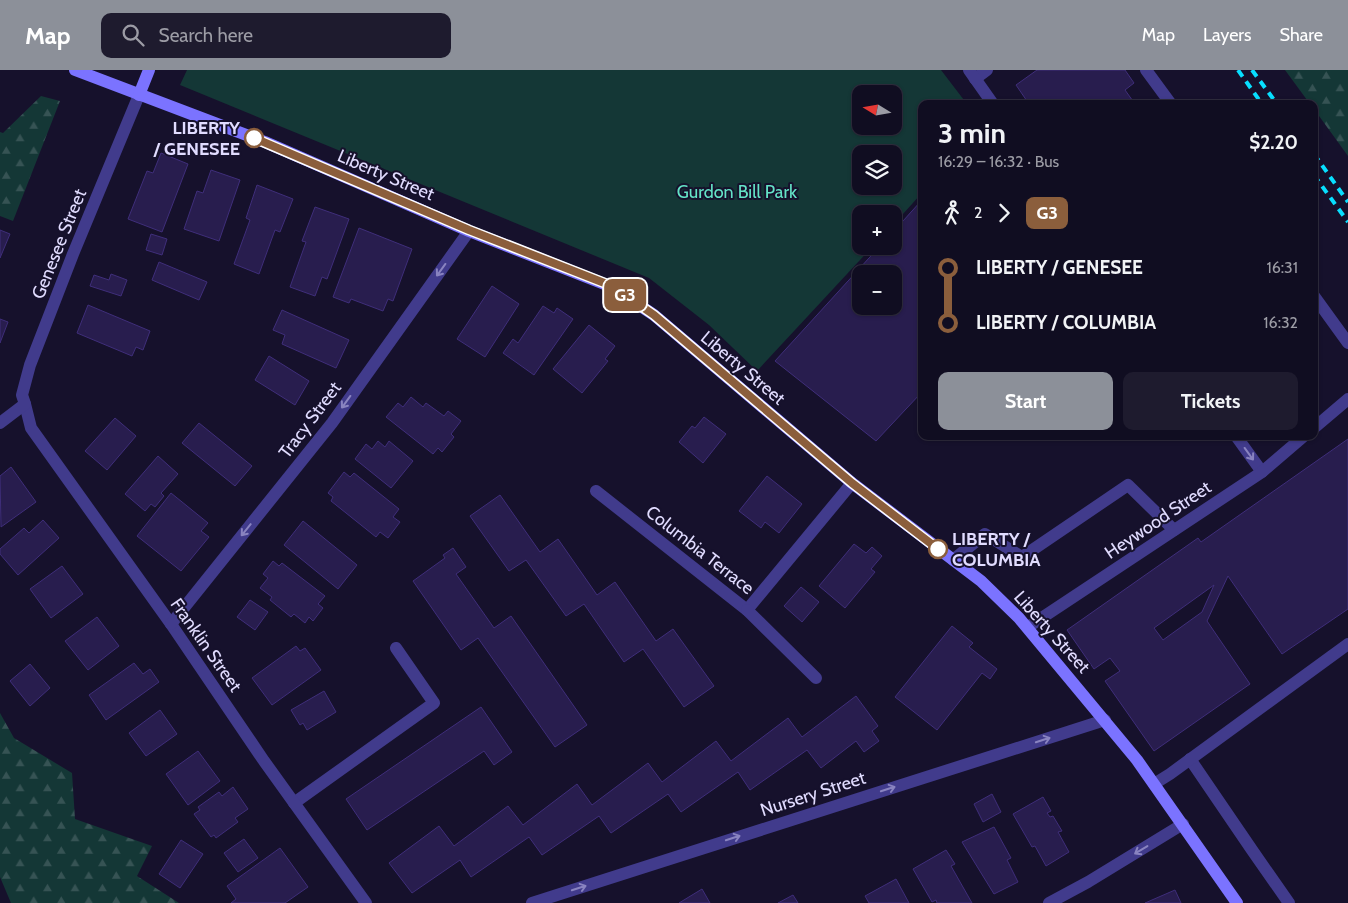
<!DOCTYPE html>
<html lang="en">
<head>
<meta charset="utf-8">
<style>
	body { margin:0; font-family:Cabin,sans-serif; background:#1e1b2e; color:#f1f3f6; height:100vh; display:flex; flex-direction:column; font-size:19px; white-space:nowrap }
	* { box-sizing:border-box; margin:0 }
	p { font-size:16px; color:#9c9ca5 }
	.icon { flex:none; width:28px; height:28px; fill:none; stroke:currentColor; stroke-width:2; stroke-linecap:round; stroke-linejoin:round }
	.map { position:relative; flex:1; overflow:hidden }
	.drawer { position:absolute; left:918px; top:30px; width:400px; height:340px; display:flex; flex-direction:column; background:#100d21; border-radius:10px; box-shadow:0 1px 4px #0004,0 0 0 1px #302d3f }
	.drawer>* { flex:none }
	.badge { padding:0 10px; border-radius:8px; font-size:18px; line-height:32px }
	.needle { width:32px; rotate:281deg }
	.tools { position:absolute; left:852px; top:15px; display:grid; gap:10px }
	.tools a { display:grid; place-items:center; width:50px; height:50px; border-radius:10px; background:#100d21; box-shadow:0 1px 4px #0004,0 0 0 1px #302d3f; font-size:25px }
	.map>.badge { position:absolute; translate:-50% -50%; box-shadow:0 0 0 2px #fff }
	.legs { display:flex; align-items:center; gap:8px; height:55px; padding:0 20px; font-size:16px }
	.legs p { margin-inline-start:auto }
	.summary { display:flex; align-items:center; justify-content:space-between; height:85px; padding:0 20px }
	h1 { font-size:28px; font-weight:700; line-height:38px }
	.action { display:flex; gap:10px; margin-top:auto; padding:10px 20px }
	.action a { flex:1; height:58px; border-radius:10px; background:#8c9099; color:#fff; font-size:20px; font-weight:700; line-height:58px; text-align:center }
	.action a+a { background:#1e1b2e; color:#f1f3f6 }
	ul { padding:0 20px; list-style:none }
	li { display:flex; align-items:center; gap:18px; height:55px; font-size:19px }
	li i { display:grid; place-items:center; width:8px; height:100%; margin:0 6px; background:currentColor }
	li i::after { content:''; width:12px; height:12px; margin:-6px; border:4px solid; border-radius:50%; background:#100d21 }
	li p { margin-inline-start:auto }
	li:first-child i { background:linear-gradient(#0000 50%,currentColor 0) }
	li:last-child i { background:linear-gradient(currentColor 50%,#0000 0) }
	header { display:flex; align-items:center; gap:30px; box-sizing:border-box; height:70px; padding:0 25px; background:#8c9099; color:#fff }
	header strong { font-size:24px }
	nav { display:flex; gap:28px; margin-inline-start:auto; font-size:18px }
	.search { width:350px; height:45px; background:#1e1b2e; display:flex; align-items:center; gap:12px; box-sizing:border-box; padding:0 18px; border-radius:10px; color:#9c9ca5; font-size:19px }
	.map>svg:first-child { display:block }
	.forest { fill:url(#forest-firs) }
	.green { fill:#143736; fill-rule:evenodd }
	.building { fill:#281d4e; stroke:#3f2e7a; fill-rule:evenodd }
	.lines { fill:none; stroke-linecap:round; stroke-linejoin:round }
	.service { stroke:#413b8c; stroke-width:12 }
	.minor { stroke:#413b8c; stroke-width:12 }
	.secondary { stroke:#7b73ff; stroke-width:12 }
	.rail { stroke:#08dfff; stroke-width:4; stroke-dasharray:8 6; stroke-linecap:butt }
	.oneway { stroke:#8983c0 }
	.line-1-casing { stroke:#fff; stroke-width:11 }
	.line-1 { stroke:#8b5e3c; stroke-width:8 }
	.stop-1-dot { fill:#fff; stroke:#8b5e3c; stroke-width:2.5 }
	.labels { text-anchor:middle; stroke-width:4; stroke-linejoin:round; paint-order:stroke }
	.stop-label { font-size:18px; font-weight:bold; fill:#e1dcff; stroke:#16112c; text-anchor:end }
	.street-label { font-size:18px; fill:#e1dcff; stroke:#16112c }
	.park-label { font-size:18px; fill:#64e3c7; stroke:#16112c }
</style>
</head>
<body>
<header>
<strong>Map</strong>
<div class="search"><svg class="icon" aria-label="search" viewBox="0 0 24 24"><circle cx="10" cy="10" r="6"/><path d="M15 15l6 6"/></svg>Search here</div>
<nav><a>Map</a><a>Layers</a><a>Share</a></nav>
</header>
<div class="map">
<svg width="1348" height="833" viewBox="0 0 1348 833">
	<defs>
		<pattern id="forest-firs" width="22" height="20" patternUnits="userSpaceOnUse" patternTransform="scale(1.25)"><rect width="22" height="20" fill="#143736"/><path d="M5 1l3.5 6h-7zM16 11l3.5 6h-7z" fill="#365354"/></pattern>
	</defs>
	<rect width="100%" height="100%" fill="#16112c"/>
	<!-- forest -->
	<g class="forest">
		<polygon points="1285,0 1348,0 1348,86 1314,39 1314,34 1310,34"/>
		<polygon points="41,26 60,31 13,151 0,146 0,62 3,63"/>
		<polygon points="0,643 14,668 72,703 75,749 152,776 137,806 179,833 11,833 0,807"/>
	</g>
	<!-- green -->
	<path class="green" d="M187 0H941L967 34H921V124L894 154V144H861V176H873L757 301 709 255 649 208 180 15ZM861 24H894V56H861ZM861 84H894V116H861Z"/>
	<!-- building -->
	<g class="building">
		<polygon points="1037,0 1125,0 1134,13 1125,20 1135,34 1029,34 1016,15"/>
		<polygon points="161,83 188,94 162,162 128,149 147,101 153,103"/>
		<polygon points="211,100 240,110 219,171 184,159 197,121 203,123"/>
		<polygon points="257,115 293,129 280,162 275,160 259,204 234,194 250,150 246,148"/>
		<path d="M921 131V323L876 371 775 291 880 176H894V161ZM861 204H894V236H861Z"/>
		<polygon points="315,137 349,149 327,209 322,207 315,226 290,217 306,172 302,171"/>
		<polygon points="359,158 412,179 393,231 388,229 383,241 351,229 349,233 333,227"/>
		<polygon points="0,160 10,164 0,188"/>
		<polygon points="151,164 167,169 162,185 146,180"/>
		<polygon points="159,192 207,212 199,230 152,210"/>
		<polygon points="111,204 127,210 121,226 90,216 94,205 109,210"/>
		<polygon points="492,216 519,234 485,287 457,269"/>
		<polygon points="88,235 150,261 143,280 136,277 132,286 77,263"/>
		<polygon points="543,236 554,243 557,238 573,249 534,305 503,283 513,269 518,273"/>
		<polygon points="282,240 349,270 336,298 282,274 285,265 273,260"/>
		<polygon points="0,249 8,252 0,273"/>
		<polygon points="589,255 615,276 605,289 608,291 582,323 553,299"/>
		<polygon points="269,286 309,311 295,335 255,310"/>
		<polygon points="411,327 423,337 426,333 444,346 448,341 461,351 451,364 454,367 442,382 438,378 433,384 386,347 398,333 403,337"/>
		<polygon points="704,347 726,364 703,393 679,372 692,356 695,358"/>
		<polygon points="115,348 136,366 107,400 85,381"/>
		<polygon points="199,353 252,396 235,416 182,373"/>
		<path d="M1348 369V539L1282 584 1228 506 1207 551 1250 614 1154 681 1105 611 1120 601 1110 588 1094 599 1067 560 1198 468 1201 472ZM1214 515 1202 542 1163 570 1154 558Z"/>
		<polygon points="378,371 385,377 389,371 413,391 391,418 355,389 366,374 372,379"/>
		<polygon points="158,386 178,404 161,423 164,426 155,437 151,434 145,441 125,424"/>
		<polygon points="11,397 36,432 1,457 0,406"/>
		<polygon points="344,402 350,407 354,403 399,439 393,447 400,452 388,468 380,462 376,467 331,431 333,427 328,423"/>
		<polygon points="767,406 802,434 779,463 765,452 761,458 739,441"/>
		<polygon points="171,423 208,453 201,461 209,467 181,501 137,466"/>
		<polygon points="500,425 540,482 558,469 597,525 615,512 656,571 673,559 714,616 684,637 643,579 624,592 584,534 566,546 526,490 509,501 470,446"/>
		<polygon points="43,450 59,468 18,505 0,484 0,479 24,458 29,463"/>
		<polygon points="303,451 357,495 338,519 284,475"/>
		<polygon points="854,474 866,483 872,477 882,486 871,499 875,502 845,538 819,516"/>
		<polygon points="453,478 466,497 456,504 494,558 511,546 587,655 555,677 478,568 461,580 413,511 445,488 443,485"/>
		<polygon points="273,491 279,496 282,493 325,526 318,534 323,538 313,551 309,547 305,553 294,544 291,547 270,530 272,527 260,518 268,508 263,504"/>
		<polygon points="62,496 83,524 51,548 30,519"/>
		<polygon points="801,517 819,532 802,552 784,536"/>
		<polygon points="250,530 268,542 255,560 237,547"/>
		<polygon points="97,547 119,576 88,600 65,571"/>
		<polygon points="952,556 973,573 969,577 997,599 990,609 982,603 937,660 895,627"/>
		<polygon points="296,576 300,581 305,578 321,600 272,635 252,608"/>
		<polygon points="134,593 143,604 150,599 159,612 106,650 89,625"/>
		<polygon points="30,594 50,618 30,636 10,611"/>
		<polygon points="324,621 336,642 307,660 303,653 300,655 291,640"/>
		<polygon points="856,626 878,656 872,661 879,671 864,682 856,671 821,698 807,680 750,720 738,702 681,742 668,724 611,763 599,746 542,785 529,767 471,807 460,790 412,823 389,793 439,756 454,776 508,736 523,755 577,714 592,735 648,693 662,712 716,671 731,691 788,648 802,667"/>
		<polygon points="481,637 512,682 494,695 484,681 367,760 346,729"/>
		<polygon points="160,640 177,664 146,686 129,663"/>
		<polygon points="198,681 220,711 188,735 166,704"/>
		<polygon points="233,717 248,739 235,748 238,752 216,768 214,765 211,767 194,744 200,740 198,737 219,722 222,726"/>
		<polygon points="992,724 1001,742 983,752 974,734"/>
		<polygon points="1043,727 1051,741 1047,743 1050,747 1053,746 1062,761 1058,762 1069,782 1046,796 1035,776 1032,777 1013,744"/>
		<polygon points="994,757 1011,788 1007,790 1018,812 994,824 962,772"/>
		<polygon points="244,769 258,788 238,802 224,783"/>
		<polygon points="181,770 203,784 180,818 159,804"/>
		<polygon points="280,778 308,817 285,833 231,833 236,829 227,816"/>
		<polygon points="946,780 955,794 951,796 972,833 937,833 936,830 932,832 913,799"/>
		<polygon points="896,809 909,833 869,833 865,826"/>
		<polygon points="702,819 710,833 679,833"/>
		<polygon points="1175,820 1181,833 1145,833"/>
		<polygon points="793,825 798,833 778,833"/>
	</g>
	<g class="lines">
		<!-- service -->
		<g class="service">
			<polyline points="1146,0 1171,34"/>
			<polyline points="975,9 987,0"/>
			<polyline points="1314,226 1348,273"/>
			<polyline points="953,490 985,464 1022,487 1128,415 1174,460"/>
			<polyline points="1190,689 1252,780 1289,833"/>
			<polyline points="1154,714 1170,704 1348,574"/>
			<polyline points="294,733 434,633 396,578"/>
		</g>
		<!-- minor -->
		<g class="minor">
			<polyline points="969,0 993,34"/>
			<polyline points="25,334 31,358 171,554 264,691 366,833"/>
			<polyline points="0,353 25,334 22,325 30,295 73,184 139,25"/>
			<polyline points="1314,358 1348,329"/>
			<polyline points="1236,366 1262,402"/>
			<polyline points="596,421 747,540 852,413"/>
			<polyline points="747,540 816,608"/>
			<polyline points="171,554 332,353 469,161"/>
			<polyline points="1028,557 1262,402 1304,366"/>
			<polyline points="532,833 1105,650"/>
			<polyline points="1049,833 1088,812 1183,754"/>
		</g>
		<!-- secondary -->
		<g class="secondary">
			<polyline points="75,0 265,72 469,161 612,217 654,245 852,413 981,511 1019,548 1137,690 1237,833"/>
			<polyline points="139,25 149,0"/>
		</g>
		<!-- rail -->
		<g class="rail">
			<polyline points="1238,0 1262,34"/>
			<polyline points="1252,0 1277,34"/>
			<polyline points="1314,84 1348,132"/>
			<polyline points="1314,105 1348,152"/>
		</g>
	</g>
	<!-- one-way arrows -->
	<defs><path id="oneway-shaft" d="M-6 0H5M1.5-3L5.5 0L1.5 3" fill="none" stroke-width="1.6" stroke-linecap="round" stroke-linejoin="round" transform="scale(1.25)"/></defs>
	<g class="oneway">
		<use href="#oneway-shaft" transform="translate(441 200) rotate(126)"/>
		<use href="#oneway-shaft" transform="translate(346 332) rotate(126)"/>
		<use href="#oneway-shaft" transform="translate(1249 384) rotate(54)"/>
		<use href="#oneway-shaft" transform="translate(246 460) rotate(129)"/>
		<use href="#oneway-shaft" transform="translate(1043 670) rotate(-18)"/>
		<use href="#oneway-shaft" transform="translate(888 719) rotate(-18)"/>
		<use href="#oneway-shaft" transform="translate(733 768) rotate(-18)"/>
		<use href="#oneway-shaft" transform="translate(1141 780) rotate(149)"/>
		<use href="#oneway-shaft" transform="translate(579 818) rotate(-18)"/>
	</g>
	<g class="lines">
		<defs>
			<polyline id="line-1" points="254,68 469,160 612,216 654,245 852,413 938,479"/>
		</defs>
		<!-- line-1 casing -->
		<use href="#line-1" class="line-1-casing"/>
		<!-- line-1 -->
		<use href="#line-1" class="line-1"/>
	</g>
	<!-- markers -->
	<g class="stop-1-dot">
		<circle cx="254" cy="68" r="9"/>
		<circle cx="938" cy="479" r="9"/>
	</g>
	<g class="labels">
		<!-- stop labels -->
		<g class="stop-label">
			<text x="240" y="64">LIBERTY<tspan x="240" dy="21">/ GENESEE</tspan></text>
			<text x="952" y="475" text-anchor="start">LIBERTY /<tspan x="952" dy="21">COLUMBIA</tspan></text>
		</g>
		<!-- street labels -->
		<g class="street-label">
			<text transform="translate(386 105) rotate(23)" y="6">Liberty Street</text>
			<text transform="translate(59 174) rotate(-68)" y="6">Genesee Street</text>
			<text transform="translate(743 298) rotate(40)" y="6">Liberty Street</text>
			<text transform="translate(310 350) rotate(-53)" y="6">Tracy Street</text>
			<text transform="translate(1158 450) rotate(-34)" y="6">Heywood Street</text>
			<text transform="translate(700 480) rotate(38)" y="6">Columbia Terrace</text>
			<text transform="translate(1052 562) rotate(48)" y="6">Liberty Street</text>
			<text transform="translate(206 575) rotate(55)" y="6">Franklin Street</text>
			<text transform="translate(813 724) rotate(-18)" y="6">Nursery Street</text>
		</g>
		<!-- park labels -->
		<g class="park-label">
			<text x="737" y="128">Gurdon Bill Park</text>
		</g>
	</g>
</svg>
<div class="tools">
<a><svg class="needle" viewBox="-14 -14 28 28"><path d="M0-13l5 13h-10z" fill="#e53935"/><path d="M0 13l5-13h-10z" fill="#9c9ca5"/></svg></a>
<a><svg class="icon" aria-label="layers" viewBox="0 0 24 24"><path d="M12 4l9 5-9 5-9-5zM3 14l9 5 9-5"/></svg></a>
<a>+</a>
<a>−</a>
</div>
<b class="badge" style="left:625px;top:225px;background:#8b5e3c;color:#fff">G3</b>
<section class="drawer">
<div class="summary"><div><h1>3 min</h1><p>16:29 – 16:32 · Bus</p></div><b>$2.20</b></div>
<div class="legs"><svg class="icon" aria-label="walk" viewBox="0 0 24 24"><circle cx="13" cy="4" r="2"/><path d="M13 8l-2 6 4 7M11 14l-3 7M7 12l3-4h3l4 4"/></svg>2<svg class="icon" aria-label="forward" viewBox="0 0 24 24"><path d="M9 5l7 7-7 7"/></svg><b class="badge" style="background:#8b5e3c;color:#fff">G3</b></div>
<ul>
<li><i style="color:#8b5e3c"></i><b>LIBERTY / GENESEE</b><p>16:31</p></li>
<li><i style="color:#8b5e3c"></i><b>LIBERTY / COLUMBIA</b><p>16:32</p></li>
</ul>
<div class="action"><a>Start</a><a>Tickets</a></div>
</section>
</div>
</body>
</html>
